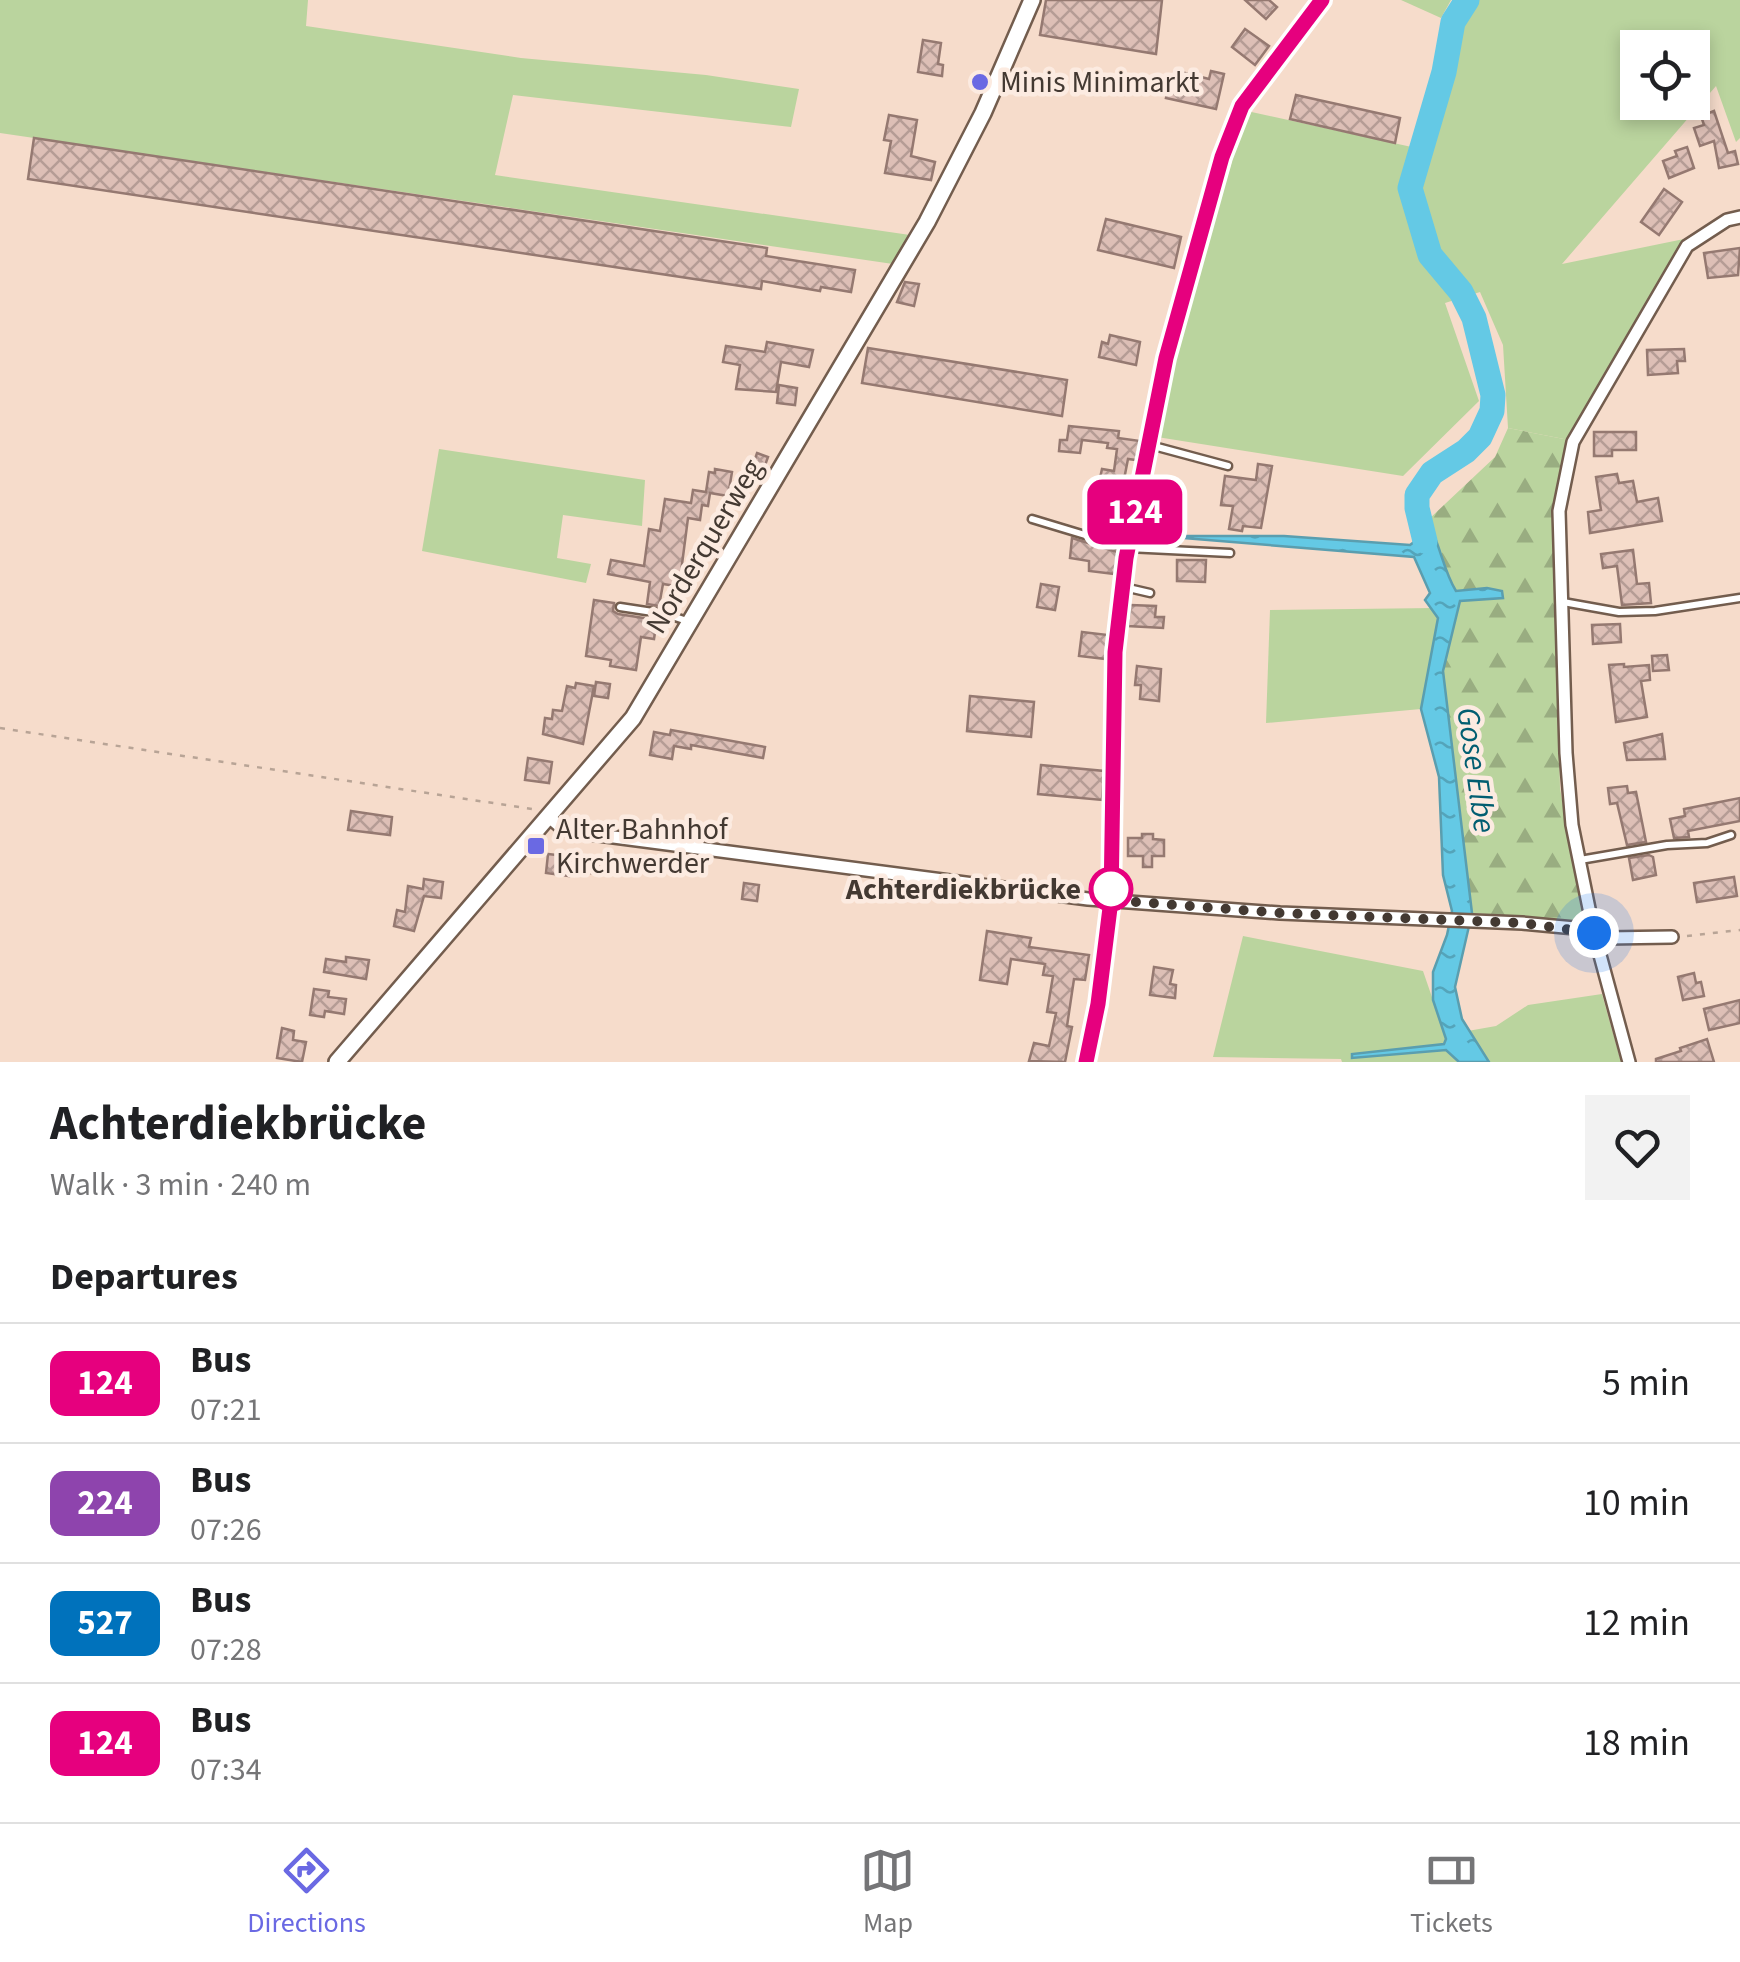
<!DOCTYPE html>
<html lang="en">
<head>
<meta charset="utf-8">
<style>
	body { margin:0; font-family:"Source Sans 3",sans-serif; background:#f2f2f2; color:#202124; height:100vh; display:flex; flex-direction:column; font-size:38px; white-space:nowrap }
	* { box-sizing:border-box; margin:0 }
	p { font-size:32px; color:#757577 }
	.icon { flex:none; width:55px; height:55px; fill:none; stroke:currentColor; stroke-width:2; stroke-linecap:round; stroke-linejoin:round }
	.map { position:relative; height:1062px; overflow:hidden }
	.side { display:flex; flex-direction:column; background:#fff; flex:1 }
	.side>* { flex:none }
	.badge { padding:0 20px; border-radius:15px; font-size:35px; line-height:65px }
	.controls { position:absolute; left:1620px; top:30px; display:grid; gap:20px }
	.controls a { display:grid; place-items:center; width:90px; height:90px; border-radius:0px; background:#fff; box-shadow:0 5px 15px #0003; font-size:50px }
	.you { position:absolute; width:50px; height:50px; margin:-25px; border:8px solid #fff; border-radius:50%; background:#1a73e8; box-shadow:0 0 0 15px #1a73e833 }
	.map>.badge { position:absolute; translate:-50% -50%; box-shadow:0 0 0 5px #fff }
	h2 { padding:0 50px; font-size:38px; line-height:90px }
	.round { display:grid; place-items:center; flex:none; width:105px; height:105px; border-radius:0px; background:#f2f2f2 }
	.summary { display:flex; align-items:center; justify-content:space-between; height:170px; padding:0 50px }
	h1 { font-size:48px; font-weight:700; line-height:75px }
	ul { padding:0; list-style:none }
	li { display:flex; align-items:center; gap:30px; height:120px; padding:0 50px; border-top:2px solid #e0e0e0 }
	li div { flex:1 }
	li b { display:block; font-size:38px }
	li em { font-style:normal }
	li .badge { min-width:110px; font-weight:700; text-align:center }
	.tabs { display:flex; justify-content:space-around; align-items:center; height:140px; border-top:2px solid #e0e0e0; background:#fff; font-size:28px; color:#757577 }
	.tabs a { display:grid; justify-items:center; gap:5px }
	.tabs .current { color:#6a69e3 }
	.map>svg:first-child { display:block }
	.grass { fill:#bad49e; fill-rule:evenodd }
	.forest { fill:url(#forest-firs) }
	.water { fill:url(#water-ripples); stroke:#5a9eaf; stroke-width:2.5 }
	.lines { fill:none; stroke-linecap:round; stroke-linejoin:round }
	.river { stroke:#64c9e5; stroke-width:25 }
	.building { fill:url(#building-cross-hatch); stroke:#957971; stroke-width:2.5 }
	.service-casing { stroke:#735d4e; stroke-width:11 }
	.minor-casing { stroke:#735d4e; stroke-width:16 }
	.tertiary-casing { stroke:#735d4e; stroke-width:20 }
	.path { stroke:#b8a496; stroke-width:2.5; stroke-dasharray:5 8; stroke-linecap:butt }
	.service { stroke:#fff; stroke-width:6 }
	.minor { stroke:#fff; stroke-width:11 }
	.tertiary { stroke:#fff; stroke-width:15 }
	.line-casing { stroke:#fff; stroke-width:22 }
	.line { stroke:#e6007e; stroke-width:15 }
	.walk { stroke:#433932; stroke-width:10; stroke-dasharray:0 18 }
	.poi-dot { fill:#6a69e3; stroke:#fcebe1; stroke-width:4 }
	.stop-dot { fill:#fff; stroke:#e6007e; stroke-width:5 }
	.labels { text-anchor:middle; stroke-width:9; stroke-linejoin:round; paint-order:stroke }
	.poi-label { font-size:30px; fill:#433932; stroke:#fcebe1; text-anchor:start }
	.street-label { font-size:30px; fill:#433932; stroke:#fcebe1 }
	.stop-label { font-size:30px; font-weight:bold; fill:#433932; stroke:#fcebe1; text-anchor:end }
	.water-label { font-size:32px; font-style:italic; fill:#025e71; stroke:#fcebe1 }
</style>
</head>
<body>
<div class="map">
<svg width="1740" height="1062" viewBox="0 0 1740 1062">
	<defs>
		<pattern id="forest-firs" width="22" height="20" patternUnits="userSpaceOnUse" patternTransform="scale(2.5)"><rect width="22" height="20" fill="#bad49e"/><path d="M5 1l3.5 6h-7zM16 11l3.5 6h-7z" fill="#99ad81"/></pattern>
		<pattern id="water-ripples" width="26" height="14" patternUnits="userSpaceOnUse" patternTransform="scale(2.5)"><rect width="26" height="14" fill="#64c9e5"/><path d="M2 4q2-2 4 0t4 0M15 11q2-2 4 0t4 0" fill="none" stroke="#54a4ba"/></pattern>
		<pattern id="building-cross-hatch" width="8" height="8" patternUnits="userSpaceOnUse" patternTransform="scale(2.5)"><rect width="8" height="8" fill="#ddbfb6"/><path d="M0 0l8 8M0 8l8-8" fill="none" stroke="#b59c95"/></pattern>
	</defs>
	<rect width="100%" height="100%" fill="#f6dccb"/>
	<!-- grass -->
	<g class="grass">
		<polygon points="0,0 308,0 306,26 521,58 706,75 799,89 791,127 513,95 495,175 910,235 893,264 0,133"/>
		<polygon points="1401,0 1451,0 1441,18"/>
		<path d="M1475 0H1740V138L1736 142 1716 86 1562 264 1684 239 1569 440 1508 428 1503 345 1480 292 1445 303 1479 401 1403 476 1157 437 1172 361 1247 111 1430 151 1453 79 1463 16ZM1638 48H1692V102H1638Z"/>
		<polygon points="439,449 645,480 642,526 563,515 557,558 591,564 586,583 422,551"/>
		<polygon points="1434,608 1438,618 1421,709 1266,723 1270,610"/>
		<polygon points="1243,936 1423,971 1445,1035 1496,1026 1528,1005 1602,994 1621,1062 1342,1062 1341,1059 1213,1057"/>
	</g>
	<!-- forest -->
	<polygon class="forest" points="1508,428 1569,440 1554,506 1560,788 1583,921 1472,913 1443,671 1460,601 1502,598 1456,591 1448,578 1428,520 1495,457"/>
	<!-- water -->
	<path class="water" d="M1417 508C1439 530 1440 565 1456 591L1487 588 1502 591 1503 598 1460 601 1443 671 1472 913 1455 987 1462 1019 1489 1062H1459L1446 1050 1352 1058V1054L1444 1044 1446 1039 1433 1000V972L1447 935 1452 911 1443 875 1439 777 1421 709 1438 618 1425 600 1430 593 1414 557 1159 536H1284L1410 545 1414 542Z"/>
	<g class="lines">
		<!-- river -->
		<polyline class="river" points="1425,541 1417,508 1417,495 1432,473 1466,451 1480,437 1492,411 1493,395 1474,318 1461,292 1430,255 1410,188 1444,72 1453,22 1467,0"/>
	</g>
	<!-- building -->
	<g class="building">
		<polygon points="1046,0 1162,0 1156,54 1040,35"/>
		<polygon points="1245,0 1269,0 1277,7 1266,19"/>
		<polygon points="1245,29 1269,46 1255,65 1232,47"/>
		<polygon points="923,40 941,43 938,64 943,65 942,76 918,72"/>
		<polygon points="1177,71 1209,79 1211,71 1224,74 1216,109 1166,98 1169,86 1174,87"/>
		<polygon points="1296,95 1400,118 1395,143 1290,119"/>
		<polygon points="1714,111 1728,153 1735,151 1738,164 1719,168 1714,141 1700,146 1694,128 1704,125 1701,116"/>
		<polygon points="889,115 917,120 911,156 935,162 931,180 885,173 891,141 884,140"/>
		<polygon points="34,138 767,248 766,256 855,270 851,292 821,287 820,291 762,281 761,289 28,179"/>
		<polygon points="1687,147 1694,168 1669,178 1663,161 1677,156 1675,151"/>
		<polygon points="1664,189 1682,202 1659,235 1641,222"/>
		<polygon points="1106,219 1181,237 1174,268 1098,250"/>
		<polygon points="1740,248 1738,275 1708,278 1704,253"/>
		<polygon points="905,282 919,284 914,306 897,302"/>
		<polygon points="1110,335 1140,342 1136,365 1099,357 1102,342 1108,344"/>
		<polygon points="767,342 813,350 809,367 781,362 776,392 736,389 740,365 723,362 726,346 765,352"/>
		<polygon points="868,348 1067,380 1062,416 862,383"/>
		<polygon points="1684,349 1685,361 1677,361 1678,373 1648,375 1647,350"/>
		<polygon points="779,385 797,388 795,405 777,403"/>
		<polygon points="1069,426 1119,431 1118,438 1140,441 1136,460 1128,459 1113,536 1089,529 1102,469 1114,471 1117,449 1107,448 1108,443 1082,440 1080,453 1059,451 1060,440 1067,440"/>
		<polygon points="1594,432 1636,432 1636,450 1612,450 1612,456 1594,456"/>
		<polygon points="757,453 768,457 759,482 748,479"/>
		<polygon points="1258,464 1272,466 1261,528 1243,526 1242,531 1229,529 1233,506 1221,505 1225,476 1256,480"/>
		<polygon points="715,469 732,472 728,496 710,493 708,506 702,505 700,520 688,518 681,572 685,572 682,587 663,584 659,606 647,604 650,582 608,574 611,560 644,566 649,529 660,531 665,499 691,503 693,490 706,492 709,472 715,473"/>
		<polygon points="1617,474 1619,483 1633,481 1637,502 1658,498 1662,521 1590,533 1588,512 1601,510 1596,477"/>
		<polygon points="1072,538 1117,552 1115,574 1089,571 1089,561 1070,558"/>
		<polygon points="1633,550 1637,584 1649,583 1651,603 1622,605 1617,566 1603,568 1601,554"/>
		<polygon points="1177,560 1206,560 1205,582 1177,581"/>
		<polygon points="1041,584 1059,587 1055,610 1037,607"/>
		<polygon points="594,600 614,603 613,611 618,614 657,620 654,639 641,637 636,670 610,666 611,660 586,656"/>
		<polygon points="1130,605 1156,606 1155,617 1164,617 1163,628 1128,626"/>
		<polygon points="1620,624 1621,642 1593,644 1592,625"/>
		<polygon points="1082,632 1108,635 1106,659 1079,656"/>
		<polygon points="1667,655 1669,670 1653,671 1652,656"/>
		<polygon points="1624,664 1624,667 1649,665 1650,680 1641,681 1647,717 1616,722 1609,665"/>
		<polygon points="1137,666 1161,669 1159,701 1140,699 1141,685 1135,685"/>
		<polygon points="596,682 610,684 608,698 594,696"/>
		<polygon points="576,683 594,686 583,744 543,734 545,718 552,719 553,710 562,711 567,686 575,688"/>
		<polygon points="970,696 1034,702 1031,737 967,731"/>
		<polygon points="671,730 765,747 763,758 691,745 691,749 674,746 672,759 650,755 654,732 670,735"/>
		<polygon points="1662,734 1665,759 1627,760 1624,743"/>
		<polygon points="528,758 552,762 549,783 525,780"/>
		<polygon points="1041,765 1104,771 1102,800 1038,794"/>
		<polygon points="1627,786 1628,793 1636,792 1646,842 1627,845 1617,803 1610,804 1608,788"/>
		<polygon points="1740,798 1740,821 1688,831 1689,837 1674,838 1670,819 1685,816 1684,809"/>
		<polygon points="351,811 392,817 390,835 348,830"/>
		<polygon points="1142,834 1153,834 1153,839 1164,840 1164,856 1152,856 1152,867 1143,867 1143,856 1128,856 1128,838 1142,838"/>
		<polygon points="548,854 610,861 608,875 569,871 569,876 546,873"/>
		<polygon points="1649,855 1653,857 1656,875 1633,880 1629,858"/>
		<polygon points="1734,877 1737,896 1697,902 1694,883"/>
		<polygon points="424,879 443,882 441,898 424,896 414,931 394,926 397,910 405,912 408,886 423,889"/>
		<polygon points="744,883 759,885 757,901 742,899"/>
		<polygon points="987,931 1031,938 1029,947 1089,955 1085,980 1074,979 1067,1026 1072,1027 1065,1062 1029,1061 1034,1043 1049,1046 1056,1013 1047,1012 1053,976 1043,975 1045,964 1011,959 1007,984 980,980"/>
		<polygon points="346,957 369,960 366,979 324,972 326,959 346,962"/>
		<polygon points="1154,967 1173,970 1170,984 1176,985 1175,998 1150,995"/>
		<polygon points="1694,973 1696,983 1701,982 1704,996 1683,1000 1678,977"/>
		<polygon points="314,989 329,991 328,997 346,999 344,1014 325,1011 324,1017 310,1015"/>
		<polygon points="1740,1000 1740,1023 1709,1030 1704,1009"/>
		<polygon points="282,1028 294,1031 293,1040 306,1042 302,1062 277,1058"/>
		<polygon points="1707,1039 1714,1062 1656,1062 1656,1059 1681,1051 1680,1048"/>
	</g>
	<g class="lines">
		<defs>
			<g id="service">
				<polyline points="1150,445 1228,466"/>
				<polyline points="1032,519 1128,548 1230,553"/>
				<polyline points="1124,587 1150,593"/>
				<polyline points="1563,602 1619,612 1655,611 1740,598"/>
				<polyline points="620,607 666,614 690,622"/>
				<polyline points="1580,860 1667,845 1707,843 1731,835"/>
			</g>
			<g id="minor">
				<polyline points="549,817 563,829 583,833 1088,899 1280,913 1522,923 1575,928 1607,938 1672,937"/>
				<polyline points="1086,1062 1099,1004 1111,900 1115,652 1126,558 1166,358 1222,157 1242,106 1322,0"/>
				<polyline points="1629,1062 1594,933 1572,825 1566,753 1559,511 1573,442 1687,246 1727,220 1740,217"/>
			</g>
			<polyline id="tertiary" points="337,1062 633,718 927,222 983,113 1032,0"/>
		</defs>
		<!-- service casing -->
		<use href="#service" class="service-casing"/>
		<!-- minor casing -->
		<use href="#minor" class="minor-casing"/>
		<!-- tertiary casing -->
		<use href="#tertiary" class="tertiary-casing"/>
		<!-- path -->
		<g class="path">
			<polyline points="0,728 532,809"/>
			<polyline points="1687,936 1740,930"/>
		</g>
		<!-- service -->
		<use href="#service" class="service"/>
		<!-- minor -->
		<use href="#minor" class="minor"/>
		<!-- tertiary -->
		<use href="#tertiary" class="tertiary"/>
	</g>
	<g class="lines">
		<defs>
			<polyline id="line" points="1086,1062 1098,1004 1111,900 1115,652 1126,558 1166,358 1222,157 1242,106 1322,0"/>
		</defs>
		<!-- line casing -->
		<use href="#line" class="line-casing"/>
		<!-- line -->
		<use href="#line" class="line"/>
		<!-- walk -->
		<polyline class="walk" points="1111,889 1111,900 1280,913 1522,923 1594,933"/>
	</g>
	<!-- markers -->
	<g class="poi-dot">
		<circle cx="980" cy="82" r="10"/>
		<rect x="526" y="836" width="20" height="20" rx="5"/>
	</g>
	<circle class="stop-dot" cx="1111" cy="889" r="20"/>
	<g class="labels">
		<!-- poi labels -->
		<g class="poi-label">
			<text x="1000" y="92">Minis Minimarkt</text>
			<text x="556" y="839">Alter Bahnhof<tspan x="556" dy="34">Kirchwerder</tspan></text>
		</g>
		<!-- street labels -->
		<g class="street-label">
			<text transform="translate(704 546) rotate(-59)" y="10">Norderquerweg</text>
		</g>
		<!-- stop labels -->
		<g class="stop-label">
			<text x="1081" y="899">Achterdiekbrücke</text>
		</g>
		<!-- water labels -->
		<g class="water-label">
			<text transform="translate(1477 770) rotate(82)" y="11">Gose Elbe</text>
		</g>
	</g>
</svg>
<div class="controls">
<a><svg class="icon" aria-label="locate" viewBox="0 0 24 24"><circle cx="12" cy="12" r="6"/><path d="M12 2v4M12 18v4M2 12h4M18 12h4"/></svg></a>
</div>
<div class="you" style="left:1594px;top:933px"></div>
<b class="badge" style="left:1135px;top:512px;background:#e6007e;color:#fff">124</b>
</div>
<section class="side">
<div class="summary"><div><h1>Achterdiekbrücke</h1><p>Walk · 3 min · 240 m</p></div><a class="round"><svg class="icon" aria-label="heart" viewBox="0 0 24 24"><path d="M12 20l-8-8c-3-5 5-10 8-4 3-6 11-1 8 4z"/></svg></a></div>
<h2>Departures</h2>
<ul>
<li><span class="badge" style="background:#e6007e;color:#fff">124</span><div><b>Bus</b><p>07:21</p></div><em>5 min</em></li>
<li><span class="badge" style="background:#8e44ad;color:#fff">224</span><div><b>Bus</b><p>07:26</p></div><em>10 min</em></li>
<li><span class="badge" style="background:#0072bc;color:#fff">527</span><div><b>Bus</b><p>07:28</p></div><em>12 min</em></li>
<li><span class="badge" style="background:#e6007e;color:#fff">124</span><div><b>Bus</b><p>07:34</p></div><em>18 min</em></li>
</ul>
</section>
<nav class="tabs">
<a class="current"><svg class="icon" aria-label="directions" viewBox="0 0 24 24"><path d="M12 3l9 9-9 9-9-9zM9 14v-3h6M13 9l2 2-2 2"/></svg>Directions</a>
<a><svg class="icon" aria-label="map" viewBox="0 0 24 24"><path d="M3 6l6-2 6 2 6-2v14l-6 2-6-2-6 2zM9 4v14M15 6v14"/></svg>Map</a>
<a><svg class="icon" aria-label="tickets" viewBox="0 0 24 24"><path d="M3 7h18v10H3zM15 7v10"/></svg>Tickets</a>
</nav>
</body>
</html>
